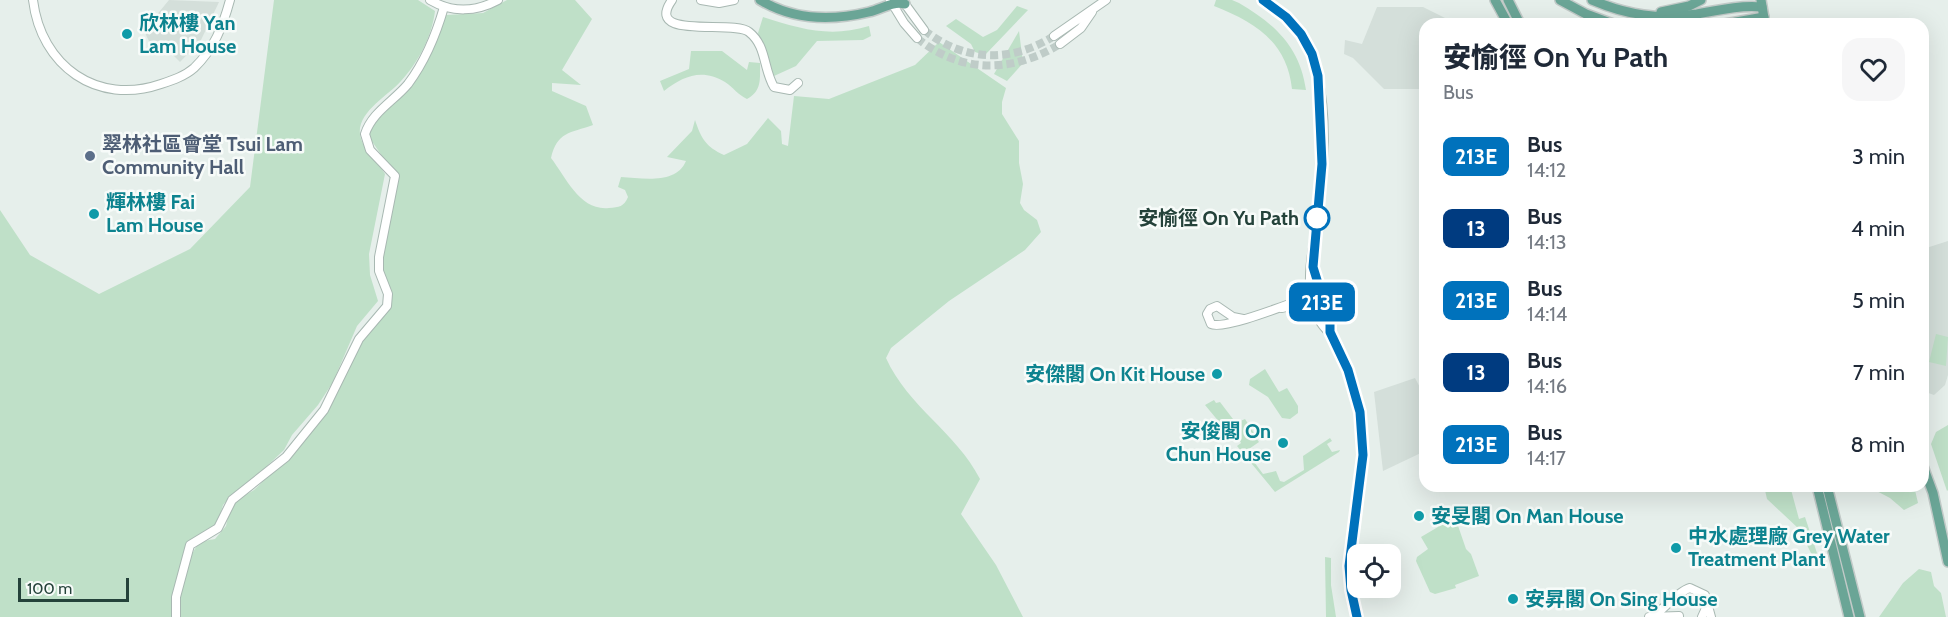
<!DOCTYPE html>
<html lang="en">
<head>
<meta charset="utf-8">
<style>
	body { margin:0; font-family:Cabin,"Noto Sans TC",sans-serif; background:#f6f6f7; color:#1f2937; height:100vh; display:flex; flex-direction:column; font-size:22px; white-space:nowrap }
	* { box-sizing:border-box; margin:0 }
	p { font-size:20px; color:#747a83 }
	.icon { flex:none; width:33px; height:33px; fill:none; stroke:currentColor; stroke-width:2; stroke-linecap:round; stroke-linejoin:round }
	.map { position:relative; flex:1; overflow:hidden }
	.panel { position:absolute; left:1419px; top:18px; width:510px; height:474px; display:flex; flex-direction:column; background:#fff; border-radius:18px; box-shadow:0 6px 24px #0002 }
	.panel>* { flex:none }
	.badge { padding:0 12px; border-radius:9px; font-size:21px; line-height:39px }
	.controls { position:absolute; left:1347px; top:544px; display:grid; gap:12px }
	.controls a { display:grid; place-items:center; width:54px; height:54px; border-radius:12px; background:#fff; box-shadow:0 6px 24px #0002; font-size:30px }
	.scale { position:absolute; left:18px; bottom:15px; width:111px; box-sizing:border-box; padding-left:6px; border:3px solid #24423a; border-top:0; font-size:16px; line-height:21px; white-space:nowrap; color:#24423a; -webkit-text-stroke:4px #f7fbf9; paint-order:stroke }
	.map>.badge { position:absolute; translate:-50% -50%; box-shadow:0 0 0 3px #fff }
	.round { display:grid; place-items:center; flex:none; width:63px; height:63px; border-radius:18px; background:#f6f6f7 }
	.headline { display:flex; align-items:center; justify-content:space-between; height:102px; padding:0 24px }
	h1 { font-size:28px; font-weight:800; line-height:45px }
	ul { padding:0; list-style:none }
	li { display:flex; align-items:center; gap:18px; height:72px; padding:0 24px }
	li div { flex:1 }
	li b { display:block; font-size:22px }
	li em { font-style:normal }
	li .badge { min-width:66px; font-weight:700; text-align:center }
	.map>svg:first-child { display:block }
	.built { fill:#d4dfda }
	.green { fill:#bfe0c8 }
	.lines { fill:none; stroke-linecap:round; stroke-linejoin:round }
	.minor-tunnel { stroke:#bfccc8; stroke-width:8; stroke-dasharray:8 4; stroke-linecap:butt }
	.minor-casing { stroke:#a8b8b2; stroke-width:10 }
	.major-casing { stroke:#c2cac8; stroke-width:12 }
	.minor { stroke:#fff; stroke-width:8 }
	.major { stroke:#6aa596; stroke-width:9 }
	.line-casing { stroke:#fff; stroke-width:14 }
	.line { stroke:#0072bc; stroke-width:9 }
	.culture-dot { fill:#0f9aa8; stroke:#f7fbf9; stroke-width:2 }
	.service-dot { fill:#5c6f8a; stroke:#f7fbf9; stroke-width:2 }
	.stop-dot { fill:#fff; stroke:#0072bc; stroke-width:3 }
	.labels { text-anchor:middle; stroke-width:5; stroke-linejoin:round; paint-order:stroke }
	.culture-label { font-size:20px; font-weight:bold; fill:#0d838f; stroke:#f7fbf9; text-anchor:start }
	.service-label { font-size:20px; font-weight:bold; fill:#4e5e75; stroke:#f7fbf9; text-anchor:start }
	.stop-label { font-size:20px; font-weight:bold; fill:#24423a; stroke:#f7fbf9; text-anchor:end }
</style>
</head>
<body>
<div class="map">
<svg width="1948" height="617" viewBox="0 0 1948 617">
	<rect width="100%" height="100%" fill="#e6efeb"/>
	<!-- built -->
	<g class="built">
		<polygon points="169,0 219,2 201,40 180,62 164,46 150,43 146,35 146,28"/>
		<polygon points="1377,7 1423,7 1457,24 1425,24 1425,89 1384,89 1353,58 1344,54 1345,40 1362,44"/>
		<polygon points="1948,241 1948,375 1945,385 1934,395 1923,391 1923,249"/>
		<polygon points="1415,378 1424,395 1425,451 1383,471 1374,392"/>
	</g>
	<!-- green -->
	<g class="green">
		<path d="M274 0H418L435 11C432 36 418 63 401 81 387 97 353 114 361 139 365 151 378 162 385 174L369 254 370 275 378 301 357 326 333 382 318 405 292 435 284 450 249 483 232 494 223 505 218 522 211 532 199 535 188 544 173 593 172 617H0V210L30 255 99 294 190 249 250 187Z"/>
		<path d="M507 0H575L592 19 562 70 581 85 552 83V91L586 106 593 125C570 133 557 132 551 158 567 179 580 211 609 208 619 207 624 207 628 197L625 190 618 187 621 177C642 178 676 185 686 161L667 157 692 131 695 120C701 138 706 147 724 155L747 144 768 118 781 131 782 144 788 146 794 96 829 99 915 65 939 42 1006 88 1002 102V114L1019 141V163L1023 184 1020 203 1024 210 1037 220 1041 232 1025 250 949 301 891 348 886 358C908 407 956 432 980 479L961 514 996 565 1023 617H180C177 603 188 556 197 546 202 541 209 540 215 539L226 526 230 509 237 500 254 490 291 455 324 410 351 356 386 303 385 289 378 273 393 172 369 137 368 127C406 87 424 66 446 15L483 13Z"/>
		<path d="M1216 0H1232L1239 3C1275 24 1300 47 1306 90L1292 89C1287 42 1255 22 1214 6Z"/>
		<polygon points="1017,6 1028,10 985,55 975,52 971,44 946,26 956,19 983,37 997,30"/>
		<path d="M763 17C801 29 830 38 869 26L871 36 863 40 817 41 796 66 774 76 758 33Z"/>
		<polygon points="1019,31 1023,63 1007,81 994,74"/>
		<path d="M691 51H722L747 70 749 62 760 63C760 79 762 91 747 99 738 95 733 87 725 82 702 68 683 76 664 91L660 81 689 69Z"/>
		<polygon points="1936,334 1948,337 1946,366 1929,362"/>
		<polygon points="1265,369 1279,392 1287,388 1298,406 1298,413 1290,419 1282,418 1268,397 1249,385 1250,379"/>
		<polygon points="1214,400 1216,403 1220,402 1236,423 1245,419 1254,433 1251,437 1256,438 1259,442 1246,451 1263,474 1276,471 1280,481 1284,482 1304,470 1303,456 1330,438 1332,441 1327,444 1332,452 1340,450 1339,452 1275,492 1237,446 1241,443 1235,432 1230,435 1205,405"/>
		<polygon points="1948,425 1948,490 1947,491 1931,444 1936,432"/>
		<polygon points="1764,486 1790,486 1799,519 1805,517 1817,553 1813,557 1799,529 1767,499"/>
		<polygon points="1867,486 1914,486 1918,503 1904,510 1890,498"/>
		<polygon points="1455,517 1466,549 1471,554 1479,576 1455,585 1456,588 1435,594 1430,592 1416,561 1417,557 1428,549 1421,537 1438,527 1436,523"/>
		<polygon points="1325,557 1331,558 1331,585 1336,617 1326,617"/>
		<polygon points="1919,569 1931,572 1934,586 1941,593 1946,617 1879,617 1903,583"/>
	</g>
	<g class="lines">
		<!-- minor-tunnel -->
		<g class="minor-tunnel">
			<path d="M924 30C964 62 1011 63 1054 36"/>
			<path d="M917 38C961 74 1013 73 1060 44"/>
		</g>
		<defs>
			<g id="minor">
				<path d="M33 0C41 66 97 106 161 84 173 80 185 76 194 68 214 49 223 26 230 0"/>
				<path d="M430 0C452 13 476 12 498 0"/>
				<path d="M672 0C643 41 733 19 749 32 767 46 763 69 774 87L790 90 798 83"/>
				<polyline points="701,0 719,3 734,0"/>
				<polyline points="890,0 904,23 917,38"/>
				<path d="M1264 0C1277 10 1290 20 1300 34 1332 79 1325 164 1318 216 1315 240 1307 270 1311 293 1313 303 1316 314 1321 323 1324 328 1329 331 1332 337 1349 370 1362 403 1363 441 1365 500 1337 559 1357 617"/>
				<polyline points="905,4 924,30"/>
				<polyline points="1054,36 1106,0"/>
				<polyline points="1060,44 1081,28 1092,12"/>
				<polyline points="1313,267 1330,322 1330,332"/>
				<polyline points="1282,308 1317,300"/>
				<path d="M1243 319 1233 317 1217 306 1210 309 1207 314 1211 324C1225 331 1300 299 1320 293"/>
				<path d="M1656 615C1663 608 1681 590 1690 588L1705 595 1711 617"/>
				<path d="M176 617V597L190 545 218 528 232 500 286 457 324 410 359 339 387 306 388 294 379 271V257L395 176 370 150 365 134C372 112 394 101 408 84 426 60 436 35 444 7"/>
				<polyline points="1649,617 1679,616"/>
				<polyline points="1702,617 1707,606"/>
			</g>
			<g id="major">
				<path d="M760 0C793 20 832 21 869 12 882 9 892 1 905 4"/>
				<polyline points="1495,0 1508,24"/>
				<polyline points="1508,0 1520,24"/>
				<polyline points="1560,0 1586,14 1613,24"/>
				<path d="M1592 0C1627 15 1659 20 1697 14 1719 10 1740 5 1762 7"/>
				<polyline points="1761,0 1765,24"/>
				<polyline points="1661,12 1689,6 1701,0"/>
				<polyline points="1725,24 1764,17"/>
				<polyline points="1923,466 1933,493 1948,562"/>
				<polyline points="1817,486 1849,617"/>
				<polyline points="1827,486 1860,617"/>
			</g>
		</defs>
		<!-- minor casing -->
		<use href="#minor" class="minor-casing"/>
		<!-- major casing -->
		<use href="#major" class="major-casing"/>
		<!-- minor -->
		<use href="#minor" class="minor"/>
		<!-- major -->
		<use href="#major" class="major"/>
	</g>
	<g class="lines">
		<defs>
			<polyline id="line" points="1263,0 1286,17 1301,34 1312,54 1318,76 1322,164 1313,267 1330,322 1330,332 1348,370 1360,412 1363,455 1349,566 1351,590 1357,617"/>
		</defs>
		<!-- line casing -->
		<use href="#line" class="line-casing"/>
		<!-- line -->
		<use href="#line" class="line"/>
	</g>
	<!-- markers -->
	<g class="culture-dot">
		<circle cx="127" cy="34" r="6"/>
		<circle cx="94" cy="214" r="6"/>
		<circle cx="1217" cy="374" r="6"/>
		<circle cx="1283" cy="443" r="6"/>
		<circle cx="1419" cy="516" r="6"/>
		<circle cx="1676" cy="548" r="6"/>
		<circle cx="1513" cy="599" r="6"/>
	</g>
	<circle class="service-dot" cx="90" cy="156" r="6"/>
	<circle class="stop-dot" cx="1317" cy="218" r="12"/>
	<g class="labels">
		<!-- culture labels -->
		<g class="culture-label">
			<text x="139" y="30">欣林樓 Yan<tspan x="139" dy="23">Lam House</tspan></text>
			<text x="106" y="209">輝林樓 Fai<tspan x="106" dy="23">Lam House</tspan></text>
			<text x="1205" y="381" text-anchor="end">安傑閣 On Kit House</text>
			<text x="1271" y="438" text-anchor="end">安俊閣 On<tspan x="1271" dy="23">Chun House</tspan></text>
			<text x="1431" y="523">安旻閣 On Man House</text>
			<text x="1688" y="543">中水處理廠 Grey Water<tspan x="1688" dy="23">Treatment Plant</tspan></text>
			<text x="1525" y="606">安昇閣 On Sing House</text>
		</g>
		<!-- service labels -->
		<g class="service-label">
			<text x="102" y="151">翠林社區會堂 Tsui Lam<tspan x="102" dy="23">Community Hall</tspan></text>
		</g>
		<!-- stop labels -->
		<g class="stop-label">
			<text x="1299" y="225">安愉徑 On Yu Path</text>
		</g>
	</g>
</svg>
<div class="controls">
<a><svg class="icon" aria-label="locate" viewBox="0 0 24 24"><circle cx="12" cy="12" r="6"/><path d="M12 2v4M12 18v4M2 12h4M18 12h4"/></svg></a>
</div>
<div class="scale">100 m</div>
<b class="badge" style="left:1322px;top:302px;background:#0072bc;color:#fff">213E</b>
<section class="panel">
<div class="headline"><div><h1>安愉徑 On Yu Path</h1><p>Bus</p></div><a class="round"><svg class="icon" aria-label="heart" viewBox="0 0 24 24"><path d="M12 20l-8-8c-3-5 5-10 8-4 3-6 11-1 8 4z"/></svg></a></div>
<ul>
<li><span class="badge" style="background:#0072bc;color:#fff">213E</span><div><b>Bus</b><p>14:12</p></div><em>3 min</em></li>
<li><span class="badge" style="background:#003b80;color:#fff">13</span><div><b>Bus</b><p>14:13</p></div><em>4 min</em></li>
<li><span class="badge" style="background:#0072bc;color:#fff">213E</span><div><b>Bus</b><p>14:14</p></div><em>5 min</em></li>
<li><span class="badge" style="background:#003b80;color:#fff">13</span><div><b>Bus</b><p>14:16</p></div><em>7 min</em></li>
<li><span class="badge" style="background:#0072bc;color:#fff">213E</span><div><b>Bus</b><p>14:17</p></div><em>8 min</em></li>
</ul>
</section>
</div>
</body>
</html>
